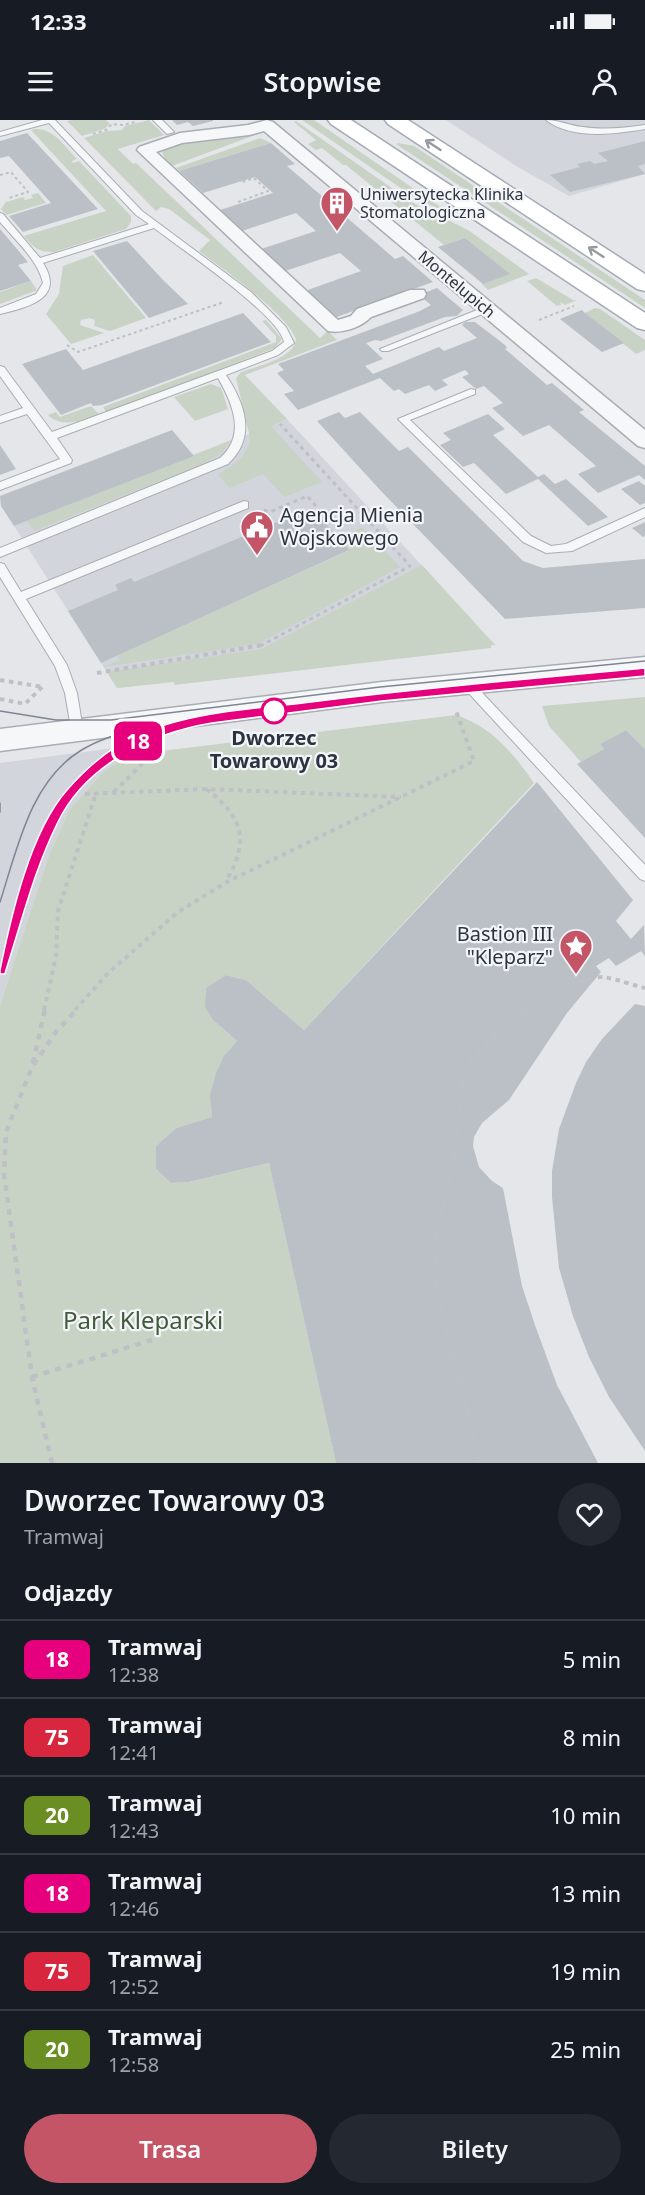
<!DOCTYPE html>
<html lang="pl">
<head>
<meta charset="utf-8">
<style>
	body { margin:0; font-family:"Noto Sans",sans-serif; background:#242831; color:#f1f3f6; height:100vh; display:flex; flex-direction:column; font-size:22px; white-space:nowrap }
	* { box-sizing:border-box; margin:0 }
	p { font-size:20px; color:#9ea1a6 }
	.icon { flex:none; width:33px; height:33px; fill:none; stroke:currentColor; stroke-width:2; stroke-linecap:round; stroke-linejoin:round }
	.map { position:relative; height:1343px; overflow:hidden }
	.sheet { display:flex; flex-direction:column; background:#171b24; flex:1 }
	.sheet>* { flex:none }
	.badge { padding:0 12px; border-radius:9px; font-size:21px; line-height:39px }
	.map>.badge { position:absolute; translate:-50% -50%; box-shadow:0 0 0 3px #fff }
	h2 { padding:0 24px; font-size:22px; line-height:54px }
	.round { display:grid; place-items:center; flex:none; width:63px; height:63px; border-radius:32px; background:#242831 }
	.summary { display:flex; align-items:center; justify-content:space-between; height:102px; padding:0 24px }
	h1 { font-size:28px; font-weight:600; line-height:45px }
	.button { display:flex; gap:12px; margin-top:auto; padding:12px 24px }
	.button a { flex:1; height:69px; border-radius:36px; background:#c35567; color:#fff; font-size:24px; font-weight:600; line-height:69px; text-align:center }
	.button a+a { background:#242831; color:#f1f3f6 }
	ul { padding:0; list-style:none }
	li { display:flex; align-items:center; gap:18px; height:78px; padding:0 24px; border-top:2px solid #363941 }
	li div { flex:1 }
	li b { display:block; font-size:22px }
	li em { font-style:normal }
	li .badge { min-width:66px; font-weight:700; text-align:center }
	.status { display:flex; justify-content:space-between; align-items:center; height:42px; padding:0 30px; background:#171b24; direction:ltr }
	.status svg { height:16px; fill:currentColor }
	header { display:flex; justify-content:space-between; align-items:center; height:78px; padding:0 24px; background:#171b24; font-size:27px; font-weight:600 }
	.map>svg:first-child { display:block }
	.built { fill:#d2d5dc }
	.green { fill:#c9d3c5 }
	.building { fill:#bbc0c7 }
	.lines { fill:none; stroke-linecap:round; stroke-linejoin:round }
	.service-casing { stroke:#a9adb4; stroke-width:2 }
	.minor-casing { stroke:#a9adb4; stroke-width:3 }
	.primary-casing { stroke:#a4abb5; stroke-width:3 }
	.path-far3 { stroke:#bec0c5; stroke-width:2; stroke-dasharray:3 3; stroke-linecap:butt }
	.path-far2 { stroke:#bec0c5; stroke-width:3; stroke-dasharray:4 4; stroke-linecap:butt }
	.path-far1 { stroke:#bec0c5; stroke-width:4; stroke-dasharray:4.5 4.5; stroke-linecap:butt }
	.path { stroke:#bec0c5; stroke-width:4.5; stroke-dasharray:6 6; stroke-linecap:butt }
	.service { fill:#f6f7f9; fill-rule:evenodd }
	.minor { fill:#f6f7f9; fill-rule:evenodd }
	.primary { fill:#fff; fill-rule:evenodd }
	.tram { stroke:#7e8693; stroke-width:1.5 }
	.oneway { stroke:#969aa0 }
	.line { fill:#e6007e; stroke:#fff; stroke-width:1.5 }
	.stop-dot { fill:#fff; stroke:#e6007e; stroke-width:3 }
	.labels { text-anchor:middle; stroke-width:4.5; stroke-linejoin:round; paint-order:stroke }
	.far-poi-label { font-size:16px; fill:#2d3441; stroke:#f3f5f8; text-anchor:start }
	.far-street-label { font-size:16px; fill:#2d3441; stroke:#f3f5f8 }
	.poi-label { font-size:20px; fill:#2d3441; stroke:#f3f5f8; text-anchor:start }
	.stop-label { font-size:20px; font-weight:bold; fill:#2d3441; stroke:#f3f5f8 }
	.near-park-label { font-size:24px; fill:#425c3b; stroke:#f3f5f8 }
</style>
</head>
<body>
<div class="status"><b>12:33</b><svg viewBox="0 0 49 12"><path d="M0 12V9h3v3zM5 12V6h3v6zM10 12V3h3v9zM15 12V0h3v12zM26 1h20v11H26zM47 4h2v5h-2z"/></svg></div>
<header><svg class="icon" aria-label="menu" viewBox="0 0 24 24"><path d="M4 6h16M4 12h16M4 18h16"/></svg>Stopwise<svg class="icon" aria-label="person" viewBox="0 0 24 24"><circle cx="12" cy="8" r="4"/><path d="M4 21q1-7 8-7t8 7"/></svg></header>
<div class="map">
<svg width="645" height="1343" viewBox="0 0 645 1343">
	<rect width="100%" height="100%" fill="#e4e6ea"/>
	<!-- built -->
	<g class="built">
		<polygon points="446,0 645,0 645,54 569,76 516,46"/>
		<polygon points="287,299 495,525 117,568 14,406"/>
		<polygon points="145,624 104,651 70,689 49,735 0,885 0,643"/>
	</g>
	<!-- green -->
	<g class="green">
		<polygon points="71,0 106,0 110,4 104,9 82,16 67,1"/>
		<path d="M149 0 164 15 118 29 133 44 136 43 320 218 328 211 337 220 245 255 287 299 271 306 322 362 284 377 263 354 229 368 218 354C233 346 248 336 250 318L236 258 241 252C257 246 294 239 296 219 285 192 223 149 199 131L210 120 169 89 161 87 156 91 84 18 107 11 122 10 125 6Z"/>
		<polygon points="302,0 314,0 449,93 418,80"/>
		<polygon points="296,1 413,83 468,110 529,154 488,170 482,164 509,154 465,118 444,125 346,45 343,45 322,28 316,30 308,24 316,20 294,2"/>
		<path d="M35 9C54 8 64 26 77 39L72 41 73 43 79 41 131 96V102L126 109 54 132C38 132 34 128 24 116L106 91 31 10Z"/>
		<polygon points="258,14 169,47 162,32 175,23"/>
		<polygon points="260,18 271,23 179,51 176,48"/>
		<polygon points="398,23 414,26 645,180 645,188 396,24"/>
		<polygon points="38,73 46,83 6,95 1,89 6,82 23,77 25,80 33,78 31,75"/>
		<polygon points="93,135 146,198 110,211 94,206 95,200 89,198 81,200 80,205 104,213 71,224 46,194 59,174 63,146"/>
		<polygon points="536,158 573,180 577,180 565,185 560,182 561,185 557,186 527,161"/>
		<polygon points="31,161 37,170 35,171 0,184 0,172"/>
		<polygon points="595,188 600,189 645,220 645,230 636,234 585,193"/>
		<polygon points="266,200 282,219 275,228 106,292 103,287 276,222 276,216 262,201"/>
		<polygon points="211,264 221,268 228,289 195,301 174,277"/>
		<path d="M91 286 99 294C83 300 62 309 48 295L56 292 60 297Z"/>
		<polygon points="231,320 222,333 203,344 34,411 27,401"/>
		<polygon points="363,407 400,447 258,524 103,547 120,540 117,535 349,431 338,418"/>
		<polygon points="422,445 495,525 491,525 491,528 174,565 174,562 117,568 107,552 261,529"/>
		<polygon points="645,577 645,629 626,610 600,624 604,629 581,642 549,606 542,586"/>
		<path d="M456 595C491 606 514 634 534 663L304 910 246 860 226 855 206 868C204 899 215 901 237 921 216 946 209 964 212 997L176 1008 156 1026V1049L171 1063 189 1062 269 1043 336 1343H0V885L49 735 70 689 104 651 145 624 156 623 161 631Z"/>
	</g>
	<!-- building -->
	<g class="building">
		<polygon points="172,0 213,0 213,1 193,6 188,2 177,5"/>
		<polygon points="27,13 98,89 23,112 9,96 51,83 9,36 0,38 0,21"/>
		<polygon points="645,21 645,44 638,46 645,54 570,72 550,55 580,47 577,44 590,41 594,44 608,41 598,33"/>
		<polygon points="271,23 295,44 287,46 395,139 403,136 433,162 334,198 305,171 361,151 340,133 285,151 261,129 316,111 296,93 242,111 220,90 273,73 255,57 203,73 179,51"/>
		<polygon points="0,109 28,142 18,145 31,161 0,171"/>
		<polygon points="465,118 510,154 483,164 438,127"/>
		<polygon points="127,121 163,160 188,184 149,198 93,131"/>
		<polygon points="437,168 463,190 457,196 445,197 381,221 375,220 366,223 383,239 365,246 373,254 439,227 444,231 477,218 462,205 465,202 475,202 505,225 507,228 505,229 547,265 552,263 584,290 579,292 645,346 645,360 639,355 598,373 578,354 596,346 549,305 523,316 492,288 503,283 484,266 476,269 462,257 469,254 465,250 442,260 448,265 435,271 429,265 405,274 399,269 394,271 380,258 298,290 284,274 294,271 277,253 284,250 278,244 420,191 431,185 419,175"/>
		<polygon points="582,190 585,193 624,223 602,232 560,199"/>
		<polygon points="243,193 271,222 102,285 93,286 91,283 61,295 22,244 66,229 83,250"/>
		<polygon points="339,292 345,298 360,292 399,331 408,327 523,441 543,448 645,439 645,488 505,499 381,371 317,301"/>
		<polygon points="488,294 505,309 493,315 538,357 544,354 555,364 566,359 608,397 588,406 538,359 506,374 474,343 463,347 440,325 451,320 443,313"/>
		<polygon points="172,310 194,336 14,406 1,386 0,376"/>
		<polygon points="0,325 16,349 0,355"/>
		<polygon points="639,361 645,366 645,383 640,385 621,369"/>
		<polygon points="312,388 349,430 101,543 68,491 118,470 115,465 131,458 134,462 251,413 248,409 256,405 263,402 267,406"/>
		<polygon points="645,402 645,416 643,417 632,408"/>
		<polygon points="626,610 645,629 645,718 577,644 604,629 600,624"/>
		<polygon points="537,662 633,780 616,801 631,819 644,805 645,836 641,831 616,846 609,838 596,846 601,852 567,893 509,980 482,1003 474,1017 473,1026 479,1047 492,1061 503,1068 522,1166 536,1208 557,1265 598,1343 336,1343 269,1043 189,1062 171,1063 156,1049 156,1026 176,1008 212,997 210,975 216,953 224,936 237,921 213,900 205,887 206,868 226,855 246,860 304,910"/>
		<polygon points="635,884 645,886 645,1331 609,1277 589,1237 573,1196 559,1148 552,1077 552,1051 559,1009 576,963 586,942 602,919"/>
	</g>
	<g class="lines">
		<defs>
			<g id="service">
				<path d="M42 0H55L142 91 251 172 286 207 294 223 278 235 226 255C245 284 257 317 228 344L0 437V428L220 338C246 315 233 284 218 258L57 318 72 340 71 343 0 370V362L60 339 27 294 0 303V296L23 288 0 256V246L4 247 52 312 272 231 284 222C279 195 180 128 154 108L43 143C66 179 27 187 0 194V188L36 174 43 163C38 140 15 120 0 102V93L3 94 40 138 149 104 136 95 49 3 0 16V12Z"/>
				<polygon points="153,0 162,0 174,12 167,14"/>
				<path d="M546 0C559 0 570 6 583 7 604 10 625 8 645 5V9C615 14 572 20 546 0Z"/>
				<polygon points="487,186 492,189 490,191 388,231 382,231 380,229"/>
				<polygon points="471,269 475,270 475,274 410,300 531,416 551,426 566,424 645,388 645,397 572,431 546,433 523,422 398,299"/>
				<polygon points="244,381 248,382 248,388 26,479 67,545 77,573 83,610 82,614 72,614 65,573 55,546 0,457 0,443 4,444 21,472"/>
				<polygon points="467,559 471,561 645,745 645,761 640,759 463,567 461,564"/>
			</g>
			<g id="minor">
				<path d="M267 0 273 2 645 310V328L638 326 264 11 249 15 182 23 156 32 338 200 351 196 357 189 410 170H424L426 174 424 178 371 197C362 207 342 214 328 211L137 30 139 27 180 13 248 5Z"/>
				<polygon points="645,537 645,557 382,582 0,631 0,609 382,562"/>
			</g>
			<g id="primary">
				<polygon points="328,0 351,0 645,193 645,210 637,208 331,4"/>
				<polygon points="385,0 408,0 645,154 645,171 637,169 388,4"/>
			</g>
		</defs>
		<!-- service casing -->
		<use href="#service" class="service-casing"/>
		<!-- minor casing -->
		<use href="#minor" class="minor-casing"/>
		<!-- primary casing -->
		<use href="#primary" class="primary-casing"/>
		<!-- path-far3 -->
		<g class="path-far3">
			<polyline points="93,14 106,10 112,4 123,5 136,2"/>
			<polyline points="0,55 11,52 28,72 9,78"/>
			<polyline points="238,82 268,71 254,58 242,62"/>
			<polyline points="539,200 574,186"/>
			<polyline points="67,225 78,232 224,182"/>
		</g>
		<!-- path-far2 -->
		<g class="path-far2">
			<polyline points="264,390 270,392 307,376 316,386"/>
			<polyline points="260,526 410,446 280,304"/>
		</g>
		<!-- path-far1 -->
		<g class="path-far1">
			<polyline points="97,553 263,525"/>
			<polyline points="0,560 43,567"/>
			<polyline points="0,579 25,584 43,566"/>
			<path d="M206 669C243 696 250 721 226 761"/>
			<polyline points="114,672 157,629"/>
			<polyline points="85,674 206,669 401,677"/>
			<polyline points="44,890 56,836 58,791 96,673"/>
			<polyline points="75,890 108,853 178,792 225,763 474,641 456,591"/>
			<path d="M524 890C536 881 588 856 603 857 617 859 632 865 645 868"/>
		</g>
		<!-- path -->
		<g class="path">
			<polyline points="33,943 45,889"/>
			<polyline points="32,1257 152,1220"/>
			<polyline points="52,1343 32,1257 4,1054 6,1012 32,947 56,912 77,889"/>
			<polyline points="480,1343 439,1180 435,1152 436,1122 456,1026 463,958 472,940 501,907 526,889"/>
		</g>
		<!-- service -->
		<use href="#service" class="service"/>
		<!-- minor -->
		<use href="#minor" class="minor"/>
		<!-- primary -->
		<use href="#primary" class="primary"/>
		<!-- tram -->
		<g class="tram">
			<polyline points="0,591 56,600 111,600 380,567 645,541"/>
			<polyline points="0,683 0,692"/>
			<path d="M0 782C17 730 30 662 80 631 99 619 119 614 140 608L364 579 645 552"/>
			<path d="M0 850C22 781 38 705 92 653 112 633 137 622 162 610"/>
		</g>
	</g>
	<!-- one-way arrows -->
	<defs><path id="oneway-shaft" d="M-6 0H5M1.5-3L5.5 0L1.5 3" fill="none" stroke-width="1.6" stroke-linecap="round" stroke-linejoin="round" transform="scale(1.5)"/></defs>
	<g class="oneway">
		<use href="#oneway-shaft" transform="translate(433 25) rotate(-147)"/>
		<use href="#oneway-shaft" transform="translate(596 132) rotate(-147)"/>
	</g>
	<!-- line -->
	<path class="line" d="M645 548V556L382 581 212 603C152 613 86 644 58 702 35 748 22 800 6 850L5 854H0V850C11 796 30 712 67 670 87 647 113 625 142 613 196 591 254 589 311 582 422 568 534 558 645 548Z"/>
	<!-- icons -->
	<defs>
		<symbol id="building-pin" viewBox="-11 -11 22 30"><path d="M0 17L-7.5 6A9.5 9.5 0 1 1 7.5 6Z" fill="#c35567" stroke="#f3f5f8"/><path d="M-4-6H4V6H1V3H-1V6H-4ZM-2.5-4.3h1.7v1.8h-1.7ZM.8-4.3h1.7v1.8H.8ZM-2.5-1h1.7V.8h-1.7ZM.8-1h1.7V.8H.8Z" fill="#fff"/></symbol>
		<symbol id="civic-pin" viewBox="-11 -11 22 30"><path d="M0 17L-7.5 6A9.5 9.5 0 1 1 7.5 6Z" fill="#c35567" stroke="#f3f5f8"/><path d="M-.6-6.5H3V-4.5H.6V-3L4-1V1h2V6H-6V1h2V-1L-.6-3ZM-1.2 2.5V6h2.4V2.5Z" fill="#fff"/></symbol>
		<symbol id="sight-pin" viewBox="-11 -11 22 30"><path d="M0 17L-7.5 6A9.5 9.5 0 1 1 7.5 6Z" fill="#c35567" stroke="#f3f5f8"/><path d="M0-6L1.8-2.2L6-1.7L2.9 1.2L3.7 5.4L0 3.3L-3.7 5.4L-2.9 1.2L-6-1.7L-1.8-2.2Z" fill="#fff"/></symbol>
	</defs>
	<g fill-rule="evenodd">
		<use href="#building-pin" x="318" y="64" width="38" height="52"/>
		<use href="#civic-pin" x="238" y="388" width="38" height="52"/>
		<use href="#sight-pin" x="557" y="807" width="38" height="52"/>
	</g>
	<!-- markers -->
	<circle class="stop-dot" cx="274" cy="591" r="12"/>
	<g class="labels">
		<!-- far-poi labels -->
		<g class="far-poi-label">
			<text x="360" y="80">Uniwersytecka Klinika<tspan x="360" dy="18">Stomatologiczna</tspan></text>
		</g>
		<!-- far-street labels -->
		<g class="far-street-label">
			<text transform="translate(457 164) rotate(40)" y="6">Montelupich</text>
		</g>
		<!-- poi labels -->
		<g class="poi-label">
			<text x="280" y="402">Agencja Mienia<tspan x="280" dy="23">Wojskowego</tspan></text>
			<text x="553" y="821" text-anchor="end">Bastion III<tspan x="553" dy="23">"Kleparz"</tspan></text>
		</g>
		<!-- stop labels -->
		<g class="stop-label">
			<text x="274" y="625">Dworzec<tspan x="274" dy="23">Towarowy 03</tspan></text>
		</g>
		<!-- near-park labels -->
		<g class="near-park-label">
			<text x="143" y="1209">Park Kleparski</text>
		</g>
	</g>
</svg>
<b class="badge" style="left:138px;top:621px;background:#e6007e;color:#fff">18</b>
</div>
<section class="sheet">
<div class="summary"><div><h1>Dworzec Towarowy 03</h1><p>Tramwaj</p></div><a class="round"><svg class="icon" aria-label="heart" viewBox="0 0 24 24"><path d="M12 20l-8-8c-3-5 5-10 8-4 3-6 11-1 8 4z"/></svg></a></div>
<h2>Odjazdy</h2>
<ul>
<li><span class="badge" style="background:#e6007e;color:#fff">18</span><div><b>Tramwaj</b><p>12:38</p></div><em>5 min</em></li>
<li><span class="badge" style="background:#d7263d;color:#fff">75</span><div><b>Tramwaj</b><p>12:41</p></div><em>8 min</em></li>
<li><span class="badge" style="background:#6b8e23;color:#fff">20</span><div><b>Tramwaj</b><p>12:43</p></div><em>10 min</em></li>
<li><span class="badge" style="background:#e6007e;color:#fff">18</span><div><b>Tramwaj</b><p>12:46</p></div><em>13 min</em></li>
<li><span class="badge" style="background:#d7263d;color:#fff">75</span><div><b>Tramwaj</b><p>12:52</p></div><em>19 min</em></li>
<li><span class="badge" style="background:#6b8e23;color:#fff">20</span><div><b>Tramwaj</b><p>12:58</p></div><em>25 min</em></li>
</ul>
<div class="button"><a>Trasa</a><a>Bilety</a></div>
</section>
</body>
</html>
